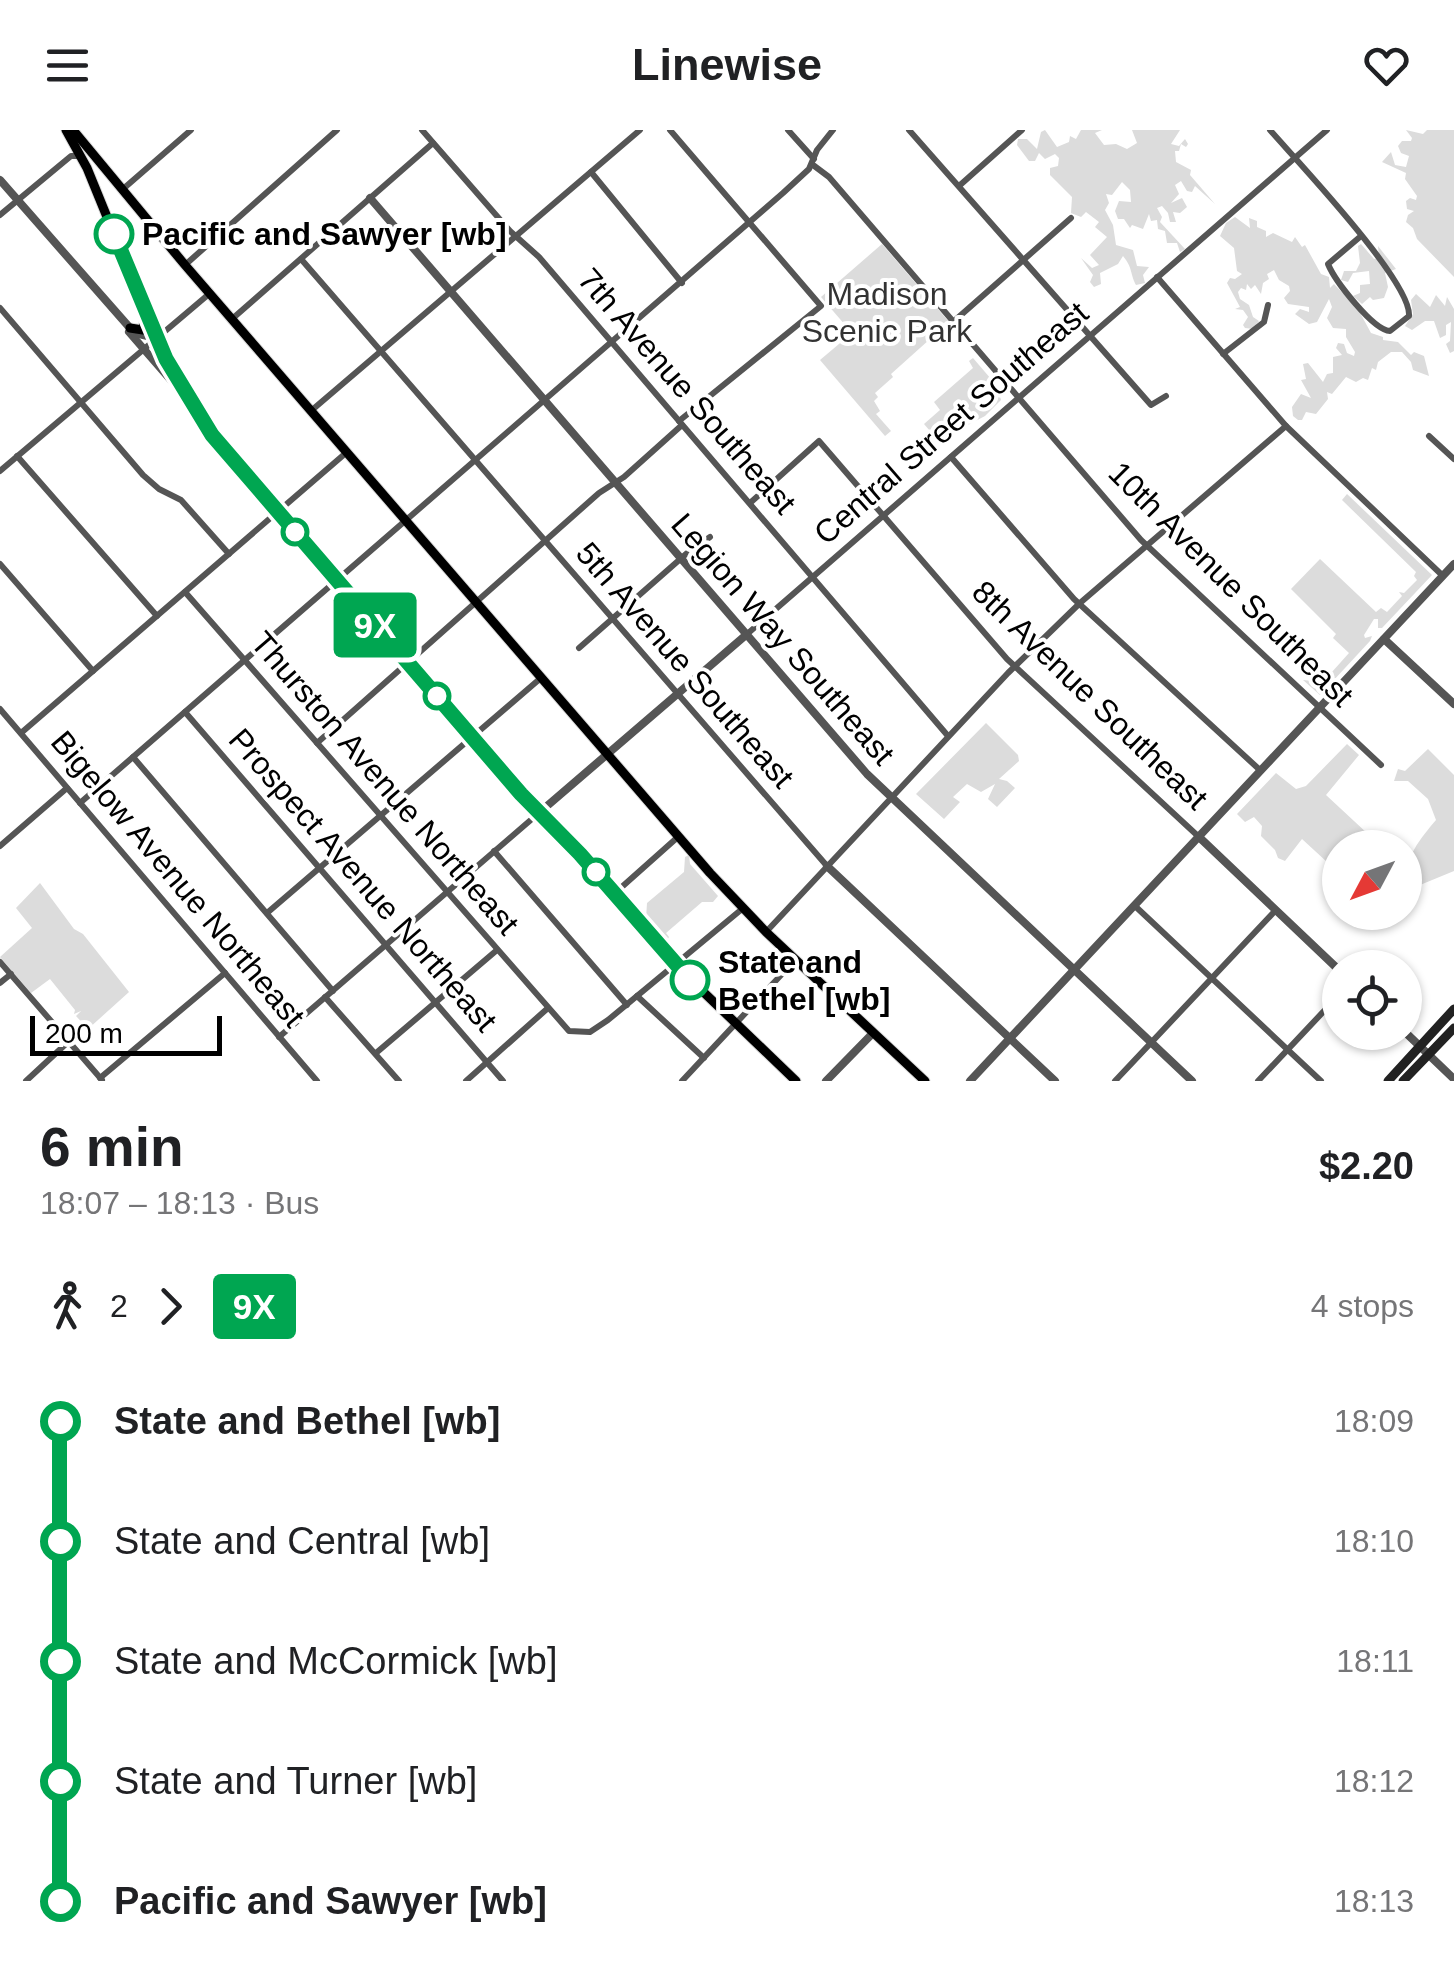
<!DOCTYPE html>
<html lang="en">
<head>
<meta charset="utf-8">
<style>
	body { margin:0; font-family:Helvetica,sans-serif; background:#f2f2f2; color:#202124; height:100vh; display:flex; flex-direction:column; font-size:38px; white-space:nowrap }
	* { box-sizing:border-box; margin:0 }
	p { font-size:32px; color:#757577 }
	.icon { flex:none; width:55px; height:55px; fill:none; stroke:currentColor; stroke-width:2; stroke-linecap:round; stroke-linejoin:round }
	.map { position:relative; height:951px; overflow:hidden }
	.drawer { display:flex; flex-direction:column; background:#fff; flex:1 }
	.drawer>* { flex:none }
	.badge { padding:0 20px; border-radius:8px; font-size:35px; line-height:65px }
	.needle { width:65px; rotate:229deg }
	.controls { position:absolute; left:1322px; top:700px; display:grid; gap:20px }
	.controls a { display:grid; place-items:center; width:100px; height:100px; border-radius:50%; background:#fff; box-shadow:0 2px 8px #0004; font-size:50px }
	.scale { position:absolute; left:30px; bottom:25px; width:192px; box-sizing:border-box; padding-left:10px; border:5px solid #000; border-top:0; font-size:28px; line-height:35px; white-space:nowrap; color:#000; -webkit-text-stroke:8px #fff; paint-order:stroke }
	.map>.badge { position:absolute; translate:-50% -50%; box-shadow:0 0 0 5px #fff }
	.legs { display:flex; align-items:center; gap:15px; height:110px; padding:0 40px; font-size:32px }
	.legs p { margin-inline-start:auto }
	.head { display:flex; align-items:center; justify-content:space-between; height:170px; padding:0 40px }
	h1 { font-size:55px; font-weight:600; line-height:75px }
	ul { padding:0 40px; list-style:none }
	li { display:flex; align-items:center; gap:35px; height:120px; font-size:38px }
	li i { display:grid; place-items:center; width:15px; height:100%; margin:0 12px; background:currentColor }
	li i::after { content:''; width:25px; height:25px; margin:-12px; border:8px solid; border-radius:50%; background:#fff }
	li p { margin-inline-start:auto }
	li:first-child i { background:linear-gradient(#0000 50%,currentColor 0) }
	li:last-child i { background:linear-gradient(currentColor 50%,#0000 0) }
	header { display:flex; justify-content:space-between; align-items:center; height:130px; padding:0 40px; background:#fff; font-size:45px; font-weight:600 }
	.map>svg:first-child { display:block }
	.green { fill:#dcdcdc }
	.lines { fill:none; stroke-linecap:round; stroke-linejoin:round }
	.primary-casing { stroke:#dbdbdb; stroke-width:11 }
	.minor { stroke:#555; stroke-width:6 }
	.tertiary { stroke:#555; stroke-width:8 }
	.secondary { stroke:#222; stroke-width:9 }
	.primary { stroke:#000; stroke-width:9 }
	.line-1-casing { stroke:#fff; stroke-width:22 }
	.line-1 { stroke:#00a651; stroke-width:15 }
	.stop-1-dot { fill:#fff; stroke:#00a651; stroke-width:5 }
	.labels { text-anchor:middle; stroke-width:8; stroke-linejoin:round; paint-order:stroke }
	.stop-label { font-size:32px; font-weight:bold; fill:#000; stroke:#fff; text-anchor:start }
	.park-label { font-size:32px; fill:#333; stroke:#fff }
	.street-label { font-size:32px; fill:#000; stroke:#fff }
</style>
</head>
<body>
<header><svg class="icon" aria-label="menu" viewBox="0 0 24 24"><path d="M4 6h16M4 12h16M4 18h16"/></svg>Linewise<svg class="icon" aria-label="heart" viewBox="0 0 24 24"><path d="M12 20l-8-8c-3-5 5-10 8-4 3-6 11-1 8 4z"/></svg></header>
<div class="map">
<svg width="1454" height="951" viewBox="0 0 1454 951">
	<rect width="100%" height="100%" fill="#fff"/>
	<!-- green -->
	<g class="green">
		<path d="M1045 0 1057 17 1069 12 1070 6 1076 9 1081 0H1102L1095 3 1104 15 1116 14 1127 19 1137 13 1132 0H1180L1171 14 1179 16 1185 9 1188 14 1186 17 1181 14 1179 21H1175L1176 32 1191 40 1190 45 1215 74 1195 56 1192 62 1187 61 1181 51 1175 55 1179 64 1171 73 1182 68 1187 77 1180 83 1173 82 1176 92H1170L1168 83 1162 76 1157 78 1162 87 1160 92 1185 119 1180 122 1177 113H1167L1165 101 1158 99 1157 90 1151 91 1149 84 1143 99 1132 95 1130 98 1124 89H1118L1115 81 1119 71 1131 72 1130 60 1122 52 1112 65 1106 64 1109 73 1105 80 1113 95 1116 115 1133 120 1137 136 1149 137 1143 145 1145 153 1136 155C1130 144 1133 138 1123 126L1118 134 1100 143 1101 154 1094 157 1090 152 1093 145 1081 128 1092 138 1099 135 1090 125 1107 107 1095 97 1099 92 1086 82 1081 87 1071 83 1072 67 1050 45V38L1058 36 1059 28 1055 24 1045 29 1039 23 1035 31H1029L1017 15 1018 9H1027L1037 19 1041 2Z"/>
		<polygon points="1406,0 1423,4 1427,0 1454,0 1454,147 1417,109 1413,98 1406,92 1408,85 1414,81 1407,79 1406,71 1410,68 1416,70 1417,66 1405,49 1406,43 1382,32 1391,22 1395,35 1406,37 1409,26 1401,23 1398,16 1402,11 1411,11 1412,8"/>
		<polygon points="1235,87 1250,98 1249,88 1257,91 1257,97 1266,101 1266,107 1273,103 1292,112 1295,107 1302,117 1305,115 1321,144 1329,147 1330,158 1334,154 1358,179 1371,203 1383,207 1383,210 1398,212 1411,225 1414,222 1424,226 1429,246 1413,240 1411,232 1402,222 1391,222 1378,232 1376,240 1372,238 1368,250 1363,248 1356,252 1346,247 1332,264 1327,262 1328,269 1316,284 1306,282 1302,290 1298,290 1293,286 1292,277 1301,264 1311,268 1301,250 1306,249 1303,234 1308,233 1323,252 1327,244 1333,243 1333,227 1342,225 1336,218 1338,213 1344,214 1347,223 1354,226 1355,222 1346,207 1346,199 1333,198 1327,188 1332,177 1329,169 1317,192 1309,194 1295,184 1300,179 1309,182 1309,177 1288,174 1284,168 1290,161 1289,156 1279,150 1274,140 1267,144 1269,149 1263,153 1261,164 1255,155 1251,159 1247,154 1246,160 1241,158 1238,162 1240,169 1249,175 1253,187 1259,191 1253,199 1245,198 1243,195 1248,187 1243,180 1235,179 1240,177 1227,153 1230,148 1235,149 1242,144 1237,141 1234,118 1220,106 1226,93"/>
		<polygon points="882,114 949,192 891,244 893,247 875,263 878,267 874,271 880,281 876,284 891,301 885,306 820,230 852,203 821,167"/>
		<polygon points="1361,114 1374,129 1379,128 1378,116 1396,139 1385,143 1388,157 1384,168 1373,170 1370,167 1362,174 1353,166 1360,163 1360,155 1370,154 1369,141 1353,143 1348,152 1341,150 1344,141 1356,141 1360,133 1358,116"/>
		<polygon points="1416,164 1430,177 1436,165 1445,176 1447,167 1454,179 1454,221 1450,223 1446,214 1450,211 1451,192 1446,195 1446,205 1440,208 1434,191 1425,191 1412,200 1405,196 1413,184 1411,170"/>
		<polygon points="973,228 997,256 1001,270 985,286 951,304 946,299 936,308 924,294 940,280 934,272 973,238 969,231"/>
		<polygon points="1347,364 1432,445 1382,498 1378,498 1378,489 1374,489 1364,505 1365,508 1372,506 1370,511 1320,565 1303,550 1323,552 1349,523 1333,508 1336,504 1291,459 1320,429 1376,482 1381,478 1387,482 1402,466 1399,462 1404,463 1417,450 1414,446 1416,442 1342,370"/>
		<polygon points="986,593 1018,625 1019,631 999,649 1007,651 1015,658 997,677 988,669 995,654 981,662 967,654 953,667 960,672 944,689 916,664"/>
		<polygon points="1347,614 1359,625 1326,665 1382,717 1340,718 1340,744 1302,709 1285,731 1278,728 1275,720 1261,706 1262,696 1254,687 1245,692 1237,684 1276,643 1296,659 1306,656"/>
		<path d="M1428 619 1454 645V741L1420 755 1405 753C1405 727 1420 709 1436 690L1428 669 1408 651H1394L1398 639 1405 641Z"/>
		<polygon points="689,725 690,734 718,766 713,772 702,772 666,803 669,807 666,812 646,789 647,773 684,742 685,727"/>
		<polygon points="40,753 74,799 83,804 129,862 88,899 76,886 81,881 74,884 75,880 50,849 31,863 0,827 32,798 16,778"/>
	</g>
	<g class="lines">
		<defs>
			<g id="primary">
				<polyline points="66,0 87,38 165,229 212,305 521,663 580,724 694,853 796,951"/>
				<polyline points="73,0 185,135 710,743 766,802 925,951"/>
				<polyline points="130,198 143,200 145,187"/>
			</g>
		</defs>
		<!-- primary casing -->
		<use href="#primary" class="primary-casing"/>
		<!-- minor -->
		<g class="minor">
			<polyline points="422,0 510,101 539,127 948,606"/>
			<polyline points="670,0 821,176 679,291"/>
			<polyline points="788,0 814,29"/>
			<polyline points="909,0 1151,275 1166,266"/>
			<path d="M1270 0C1296 30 1412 152 1409 186L1390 201C1373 200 1335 151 1328 134L1361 106"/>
			<polyline points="813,35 829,47 1141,410 1381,635"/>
			<polyline points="591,42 682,153"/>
			<polyline points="959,56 1022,0"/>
			<polyline points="123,59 191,0"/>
			<polyline points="0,85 71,26 80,26"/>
			<polyline points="301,129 827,736"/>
			<polyline points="185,135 337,0"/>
			<polyline points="1157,147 1286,296 1443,446"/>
			<polyline points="0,178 143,345 159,359 181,370 229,424"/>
			<polyline points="232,189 433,13"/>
			<polyline points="953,192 1071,88"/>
			<polyline points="1223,224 1264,192 1268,175"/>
			<polyline points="312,280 640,0"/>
			<polyline points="1429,306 1454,329"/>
			<polyline points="17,326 157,486"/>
			<polyline points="951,327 1074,469 1261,641"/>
			<polyline points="0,341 209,164"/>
			<polyline points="750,373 819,311 1007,529 1199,707"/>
			<polyline points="0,434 93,541"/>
			<polyline points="185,462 569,901 590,902 608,890 742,779"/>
			<polyline points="746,505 1327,0"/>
			<polyline points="579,518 686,424 710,407"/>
			<polyline points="0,579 317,951"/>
			<polyline points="185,582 503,951"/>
			<polyline points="21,603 347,322"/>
			<polyline points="317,613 599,363 624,347 682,295"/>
			<polyline points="133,627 333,861"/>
			<polyline points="80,673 783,63 809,39 817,20 833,0"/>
			<polyline points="0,716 67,658"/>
			<polyline points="494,721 627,875"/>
			<polyline points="615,763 679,706"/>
			<polyline points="1135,776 1321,951"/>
			<polyline points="267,783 542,547"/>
			<polyline points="766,802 1008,543 1080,473 1286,296"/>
			<polyline points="0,832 102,950"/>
			<polyline points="0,853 11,844"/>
			<polyline points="637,866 704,928"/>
			<polyline points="325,867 399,951"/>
			<polyline points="279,907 540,682"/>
			<polyline points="376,923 497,820"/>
			<polyline points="100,948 225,843"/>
			<polyline points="26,951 68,912"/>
			<polyline points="466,951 548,878"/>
			<polyline points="682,951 795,830"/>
			<polyline points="1115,951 1275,781"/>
			<polyline points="1258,951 1340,864"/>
		</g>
		<!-- tertiary -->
		<g class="tertiary">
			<polyline points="0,50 130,198 139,204 156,208"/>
			<polyline points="370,68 867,644 1192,951"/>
			<polyline points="129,202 182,263"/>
			<polyline points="1384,509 1454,574"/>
			<polyline points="540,682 746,505"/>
			<polyline points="1199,707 1340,841"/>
			<polyline points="827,736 1055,951"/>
			<polyline points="1405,902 1454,949"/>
			<polyline points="826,951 873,903"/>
			<polyline points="970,951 1454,434"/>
		</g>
		<!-- secondary -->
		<g class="secondary">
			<polyline points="1388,951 1454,879"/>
			<polyline points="1403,951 1454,898"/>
		</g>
		<!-- primary -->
		<use href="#primary" class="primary"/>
	</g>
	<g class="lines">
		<defs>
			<polyline id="line-1" points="114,104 166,229 212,305 521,664 580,724 690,850"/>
		</defs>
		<!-- line-1 casing -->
		<use href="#line-1" class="line-1-casing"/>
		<!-- line-1 -->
		<use href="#line-1" class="line-1"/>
	</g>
	<!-- markers -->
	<g class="stop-1-dot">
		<circle cx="114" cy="104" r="18"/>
		<circle cx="295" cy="402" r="12"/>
		<circle cx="437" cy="566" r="12"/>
		<circle cx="596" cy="742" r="12"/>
		<circle cx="690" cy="850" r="18"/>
	</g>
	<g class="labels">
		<!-- stop labels -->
		<g class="stop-label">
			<text x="142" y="115">Pacific and Sawyer [wb]</text>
			<text x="718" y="843">State and<tspan x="718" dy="37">Bethel [wb]</tspan></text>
		</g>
		<!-- park labels -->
		<g class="park-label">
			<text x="887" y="175">Madison<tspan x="887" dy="37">Scenic Park</tspan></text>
		</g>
		<!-- street labels -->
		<g class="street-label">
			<text transform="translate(687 261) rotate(49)" y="11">7th Avenue Southeast</text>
			<text transform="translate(951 293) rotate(-41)" y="11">Central Street Southeast</text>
			<text transform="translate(1231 454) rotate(45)" y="11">10th Avenue Southeast</text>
			<text transform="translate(783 509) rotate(49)" y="11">Legion Way Southeast</text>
			<text transform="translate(685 535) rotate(49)" y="11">5th Avenue Southeast</text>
			<text transform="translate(1090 565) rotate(44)" y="11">8th Avenue Southeast</text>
			<text transform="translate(385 653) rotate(49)" y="11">Thurston Avenue Northeast</text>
			<text transform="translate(178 749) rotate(50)" y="11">Bigelow Avenue Northeast</text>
			<text transform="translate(363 750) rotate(49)" y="11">Prospect Avenue Northeast</text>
		</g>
	</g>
</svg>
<div class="controls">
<a><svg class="needle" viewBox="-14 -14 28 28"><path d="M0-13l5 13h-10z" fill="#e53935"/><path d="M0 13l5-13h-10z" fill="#757577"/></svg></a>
<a><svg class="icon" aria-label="locate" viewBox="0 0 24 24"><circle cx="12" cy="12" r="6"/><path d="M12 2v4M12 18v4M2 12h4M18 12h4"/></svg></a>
</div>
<div class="scale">200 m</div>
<b class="badge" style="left:375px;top:495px;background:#00a651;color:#fff">9X</b>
</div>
<section class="drawer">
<div class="head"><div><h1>6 min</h1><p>18:07 – 18:13 · Bus</p></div><b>$2.20</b></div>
<div class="legs"><svg class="icon" aria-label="walk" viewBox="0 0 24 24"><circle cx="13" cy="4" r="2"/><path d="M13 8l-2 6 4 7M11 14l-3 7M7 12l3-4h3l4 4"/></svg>2<svg class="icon" aria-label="forward" viewBox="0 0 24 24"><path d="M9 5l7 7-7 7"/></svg><b class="badge" style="background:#00a651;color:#fff">9X</b><p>4 stops</p></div>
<ul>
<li><i style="color:#00a651"></i><b>State and Bethel [wb]</b><p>18:09</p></li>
<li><i style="color:#00a651"></i><span>State and Central [wb]</span><p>18:10</p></li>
<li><i style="color:#00a651"></i><span>State and McCormick [wb]</span><p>18:11</p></li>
<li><i style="color:#00a651"></i><span>State and Turner [wb]</span><p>18:12</p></li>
<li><i style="color:#00a651"></i><b>Pacific and Sawyer [wb]</b><p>18:13</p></li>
</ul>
</section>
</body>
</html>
